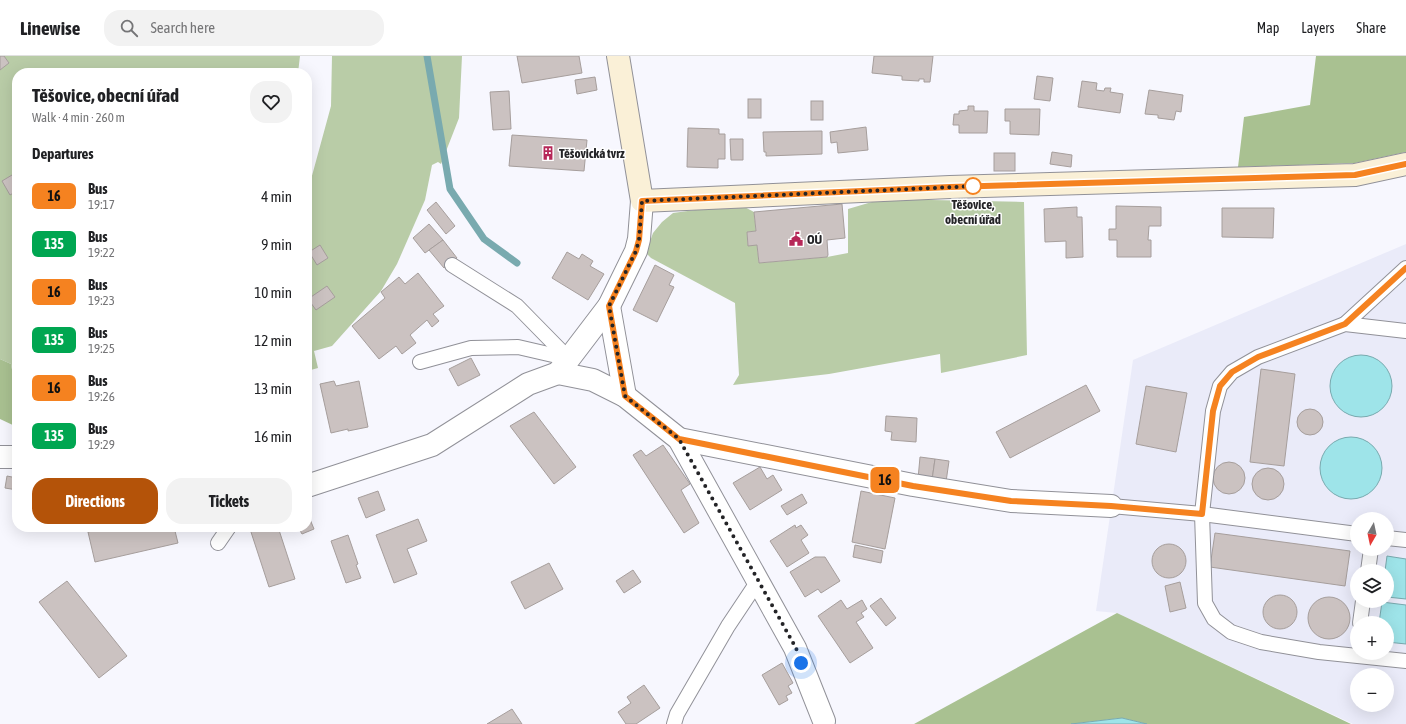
<!DOCTYPE html>
<html lang="en">
<head>
<meta charset="utf-8">
<style>
	body { margin:0; font-family:"Asap Condensed",sans-serif; background:#f2f2f2; color:#202124; height:100vh; display:flex; flex-direction:column; font-size:15px; white-space:nowrap }
	* { box-sizing:border-box; margin:0 }
	p { font-size:13px; color:#757577 }
	.icon { flex:none; width:22px; height:22px; fill:none; stroke:currentColor; stroke-width:2; stroke-linecap:round; stroke-linejoin:round }
	.map { position:relative; flex:1; overflow:hidden }
	.details { position:absolute; left:12px; top:12px; width:300px; height:464px; display:flex; flex-direction:column; background:#fff; border-radius:16px; box-shadow:0 4px 16px #0002 }
	.details>* { flex:none }
	.badge { padding:0 8px; border-radius:6px; font-size:14px; line-height:26px }
	.needle { width:26px; rotate:189deg }
	.buttons { position:absolute; left:1350px; top:456px; display:grid; gap:8px }
	.buttons a { display:grid; place-items:center; width:44px; height:44px; border-radius:50%; background:#fff; box-shadow:0 4px 16px #0002; font-size:20px }
	.you { position:absolute; width:20px; height:20px; margin:-10px; border:3px solid #fff; border-radius:50%; background:#1a73e8; box-shadow:0 0 0 6px #1a73e833 }
	.map>.badge { position:absolute; translate:-50% -50%; box-shadow:0 0 0 2px #fff }
	h2 { padding:0 20px; font-size:15px; line-height:36px }
	.round { display:grid; place-items:center; flex:none; width:42px; height:42px; border-radius:16px; background:#f2f2f2 }
	.summary { display:flex; align-items:center; justify-content:space-between; height:68px; padding:0 20px }
	h1 { font-size:19px; font-weight:700; line-height:30px }
	.primary-button { display:flex; gap:8px; margin-top:auto; padding:8px 20px }
	.primary-button a { flex:1; height:46px; border-radius:16px; background:#b45309; color:#fff; font-size:16px; font-weight:700; line-height:46px; text-align:center }
	.primary-button a+a { background:#f2f2f2; color:#202124 }
	ul { padding:0; list-style:none }
	li { display:flex; align-items:center; gap:12px; height:48px; padding:0 20px }
	li div { flex:1 }
	li b { display:block; font-size:15px }
	li em { font-style:normal }
	li .badge { min-width:44px; font-weight:700; text-align:center }
	header { display:flex; align-items:center; gap:24px; box-sizing:border-box; height:56px; padding:0 20px; background:#fff; border-bottom:1px solid #e0e0e0 }
	header strong { font-size:19px }
	nav { display:flex; gap:22px; margin-inline-start:auto; font-size:14px }
	.search { width:280px; height:36px; background:#f2f2f2; display:flex; align-items:center; gap:10px; box-sizing:border-box; padding:0 14px; border-radius:16px; color:#757577; font-size:15px }
	.map>svg:first-child { display:block }
	.built { fill:#eaebf9; fill-rule:evenodd }
	.green { fill:#b9cca7 }
	.forest { fill:#a9c191 }
	.water { fill:#9ee4e9; stroke:#79aaaf }
	.lines { fill:none; stroke-linecap:round; stroke-linejoin:round }
	.stream { stroke:#79aaaf; stroke-width:7 }
	.building { fill:#cbc2c1; stroke:#a69e9c }
	.lane-casing { stroke:#919198; stroke-width:16 }
	.street-casing { stroke:#919198; stroke-width:24 }
	.secondary-casing { stroke:#919198; stroke-width:24 }
	.lane { stroke:#fff; stroke-width:14 }
	.street { stroke:#fff; stroke-width:22 }
	.secondary { stroke:#faf0d7; stroke-width:22 }
	.line-casing { stroke:#fff; stroke-width:9 }
	.line { stroke:#f58220; stroke-width:6 }
	.walk { stroke:#242427; stroke-width:4; stroke-dasharray:0 7.2 }
	.stop-dot { fill:#fff; stroke:#f58220; stroke-width:2 }
	.labels { text-anchor:middle; stroke-width:3; stroke-linejoin:round; paint-order:stroke }
	.poi-label { font-size:13px; font-weight:bold; fill:#242427; stroke:#fff; text-anchor:start }
	.stop-label { font-size:13px; font-weight:bold; fill:#242427; stroke:#fff }
</style>
</head>
<body>
<header>
<strong>Linewise</strong>
<div class="search"><svg class="icon" aria-label="search" viewBox="0 0 24 24"><circle cx="10" cy="10" r="6"/><path d="M15 15l6 6"/></svg>Search here</div>
<nav><a>Map</a><a>Layers</a><a>Share</a></nav>
</header>
<div class="map">
<svg width="1406" height="668" viewBox="0 0 1406 668">
	<rect width="100%" height="100%" fill="#f7f7fe"/>
	<!-- built -->
	<path class="built" d="M1406 188V668H1353L1117 557 1096 555 1133 304ZM1357 463H1387V493H1357ZM1357 515H1387V545H1357ZM1357 567H1387V597H1357ZM1357 619H1387V649H1357Z"/>
	<!-- green -->
	<g class="green">
		<polygon points="0,0 300,0 298,17 17,17 17,324 13,319 11,308 0,303"/>
		<polygon points="332,0 462,0 459,62 441,108 438,106 432,109 425,144 397,208 381,235 332,290 314,295 318,312 307,315 307,138 331,50"/>
		<polygon points="882,143 1024,146 1027,299 941,317 940,298 829,318 733,329 739,319 735,247 651,202 646,197 653,177 662,166 673,157 739,148 754,156 756,175 747,176 748,189 757,189 759,207 827,201 848,197 848,153"/>
	</g>
	<!-- forest -->
	<g class="forest">
		<polygon points="1316,0 1406,0 1406,96 1355,107 1238,111 1244,61 1310,49"/>
		<polygon points="0,303 11,308 13,319 17,324 17,371 0,363"/>
		<polygon points="1117,557 1351,668 1147,668 1122,662 1071,668 914,668"/>
	</g>
	<!-- water -->
	<g class="water">
		<circle cx="1361" cy="330" r="31"/>
		<circle cx="1351" cy="412" r="31"/>
		<polygon points="1387,500 1406,503 1406,543 1387,541 1387,515 1385,515"/>
		<polygon points="1382,546 1406,549 1406,588 1387,586 1387,567 1379,567"/>
		<polygon points="1122,662 1147,668 1071,668"/>
	</g>
	<g class="lines">
		<!-- stream -->
		<polyline class="stream" points="427,0 450,133 484,183 517,207"/>
	</g>
	<!-- building -->
	<g class="building">
		<polygon points="0,0 4,0 9,7 0,14"/>
		<polygon points="517,0 579,0 582,17 522,27"/>
		<polygon points="874,0 933,0 930,26 924,26 924,23 919,23 919,25 902,24 902,20 872,17"/>
		<polygon points="1037,20 1053,22 1050,45 1034,43"/>
		<polygon points="595,21 597,34 577,38 575,24"/>
		<polygon points="1082,25 1097,27 1096,34 1104,35 1105,32 1111,32 1110,36 1123,38 1120,57 1078,51"/>
		<polygon points="1149,34 1183,39 1181,56 1176,55 1174,64 1158,62 1158,59 1145,58"/>
		<polygon points="509,35 511,73 493,74 490,36"/>
		<rect x="748" y="43" width="13" height="19"/>
		<rect x="811" y="45" width="12" height="19"/>
		<polygon points="968,50 974,50 974,55 988,55 987,77 959,77 959,69 953,69 954,58 959,58 959,55 968,54"/>
		<polygon points="1005,53 1040,53 1039,79 1010,78 1010,65 1005,65"/>
		<polygon points="866,71 868,94 838,97 837,86 831,87 830,76"/>
		<polygon points="688,72 719,73 719,78 725,78 725,103 718,103 718,112 687,111"/>
		<polygon points="822,75 822,98 766,100 766,96 764,96 763,76"/>
		<polygon points="512,79 587,84 584,115 509,110"/>
		<polygon points="730,83 743,83 743,104 731,104"/>
		<polygon points="1052,96 1072,99 1071,111 1050,108"/>
		<rect x="994" y="97" width="21" height="18"/>
		<polygon points="17,116 17,135 10,139 2,125"/>
		<polygon points="436,146 455,170 446,178 427,154"/>
		<polygon points="842,148 845,182 827,184 828,199 827,201 759,207 757,189 748,190 747,176 756,175 754,156"/>
		<polygon points="1116,150 1161,151 1161,170 1149,170 1148,184 1151,184 1151,201 1117,201 1117,184 1109,184 1109,173 1116,173"/>
		<polygon points="1077,151 1077,161 1082,161 1083,201 1066,202 1066,185 1045,186 1044,153"/>
		<polygon points="1222,152 1274,152 1273,182 1222,181"/>
		<polygon points="429,168 443,184 425,197 413,182"/>
		<polygon points="443,184 457,202 444,212 429,194"/>
		<polygon points="320,189 328,202 317,209 309,196"/>
		<polygon points="567,196 579,203 582,198 593,205 590,210 604,218 588,244 552,222"/>
		<polygon points="655,209 674,219 669,229 674,231 657,266 633,254"/>
		<polygon points="418,217 444,250 433,258 439,265 432,271 427,264 410,279 416,287 402,298 396,290 379,303 352,270 385,242 381,236 399,221 405,228"/>
		<polygon points="327,230 335,241 316,254 308,243"/>
		<polygon points="471,302 480,319 458,330 449,313"/>
		<polygon points="1261,313 1295,318 1284,410 1250,406"/>
		<polygon points="334,325 336,330 359,325 368,371 348,375 348,373 331,377 320,328"/>
		<polygon points="1086,329 1100,355 1010,402 996,376"/>
		<polygon points="1146,330 1187,337 1176,396 1136,388"/>
		<circle cx="1310" cy="366" r="13"/>
		<polygon points="534,356 576,411 554,428 510,370"/>
		<polygon points="886,360 917,362 916,386 891,384 892,376 885,375"/>
		<polygon points="663,389 690,428 681,434 699,467 684,477 633,399 641,394 646,400"/>
		<polygon points="920,401 935,403 932,424 918,423"/>
		<polygon points="935,403 949,405 946,426 932,424"/>
		<circle cx="1229" cy="422" r="16"/>
		<polygon points="760,411 767,423 773,419 782,434 750,454 733,427"/>
		<circle cx="1268" cy="428" r="16"/>
		<polygon points="7,420 17,422 17,434 5,432"/>
		<polygon points="378,435 385,454 366,462 358,442"/>
		<polygon points="861,435 895,442 885,493 852,486"/>
		<polygon points="802,438 807,447 787,459 781,450"/>
		<polygon points="307,456 314,473 302,478 298,471 307,471"/>
		<polygon points="418,463 427,485 407,493 417,518 394,527 376,479"/>
		<polygon points="795,469 796,472 801,469 808,479 801,484 809,497 787,511 770,485"/>
		<polygon points="109,471 174,471 178,487 95,506 88,476"/>
		<polygon points="256,471 278,471 295,523 269,531 250,473"/>
		<polygon points="1215,477 1350,495 1345,530 1210,511"/>
		<polygon points="348,479 358,508 356,509 361,522 346,527 331,485"/>
		<circle cx="1169" cy="505" r="17"/>
		<polygon points="855,489 883,495 881,507 853,501"/>
		<polygon points="815,501 825,501 840,525 821,537 818,533 805,541 790,516"/>
		<polygon points="549,507 563,533 525,553 511,526"/>
		<polygon points="633,514 641,526 624,537 616,525"/>
		<polygon points="67,525 127,600 99,622 39,546"/>
		<polygon points="1180,526 1186,552 1170,556 1165,530"/>
		<circle cx="1280" cy="556" r="17"/>
		<circle cx="1329" cy="562" r="21"/>
		<polygon points="881,542 896,562 886,570 870,550"/>
		<polygon points="841,544 847,553 862,544 867,553 861,557 864,561 856,566 873,592 850,607 818,560"/>
		<polygon points="782,607 793,627 788,630 792,637 786,640 788,644 779,649 762,619"/>
		<polygon points="644,629 660,652 636,668 626,668 618,656 631,647 627,641"/>
		<polygon points="512,653 522,668 487,668"/>
	</g>
	<g class="lines">
		<defs>
			<g id="lane">
				<polyline points="452,209 517,250 569,303"/>
				<polyline points="1345,268 1406,212"/>
				<polyline points="1406,275 1345,268 1258,301 1232,316 1220,330 1213,355 1202,458 1205,547 1214,563 1231,576 1261,586 1319,596 1406,605"/>
				<polyline points="420,306 471,292 518,291 570,303"/>
				<polyline points="1111,450 1202,458 1357,478"/>
				<polyline points="1387,482 1406,484"/>
				<polyline points="218,487 229,471"/>
				<polyline points="1368,515 1371,493"/>
				<polyline points="1360,567 1363,545"/>
				<polyline points="674,668 677,658 728,570 758,525"/>
			</g>
			<g id="street">
				<polyline points="609,250 625,340"/>
				<polyline points="558,317 593,324 625,340 679,383 795,592 824,665"/>
				<polyline points="679,383 913,429 1011,445 1111,450"/>
				<polyline points="0,401 17,401"/>
				<polyline points="307,430 432,389 528,328 558,317 609,250 636,195 639,183 642,145"/>
			</g>
			<polyline id="secondary" points="618,0 642,145 950,131 1355,119 1406,108"/>
		</defs>
		<!-- lane casing -->
		<use href="#lane" class="lane-casing"/>
		<!-- street casing -->
		<use href="#street" class="street-casing"/>
		<!-- secondary casing -->
		<use href="#secondary" class="secondary-casing"/>
		<!-- lane -->
		<use href="#lane" class="lane"/>
		<!-- street -->
		<use href="#street" class="street"/>
		<!-- secondary -->
		<use href="#secondary" class="secondary"/>
	</g>
	<g class="lines">
		<defs>
			<polyline id="line" points="1406,108 1355,119 950,131 642,145 639,184 636,195 609,250 625,340 679,383 913,430 1011,445 1111,450 1202,458 1213,355 1220,330 1232,316 1258,301 1345,268 1406,212"/>
		</defs>
		<!-- line casing -->
		<use href="#line" class="line-casing"/>
		<!-- line -->
		<use href="#line" class="line"/>
		<!-- walk -->
		<polyline class="walk" points="801,607 796,592 679,383 625,340 609,250 636,195 639,184 642,145 977,130 973,130"/>
	</g>
	<!-- icons -->
	<defs>
		<symbol id="building-bare" viewBox="-9 -9 18 18"><path d="M-4-6H4V6H1V3H-1V6H-4ZM-2.5-4.3h1.7v1.8h-1.7ZM.8-4.3h1.7v1.8H.8ZM-2.5-1h1.7V.8h-1.7ZM.8-1h1.7V.8H.8Z" fill="#b62758" stroke="#fff" stroke-width="2.5" paint-order="stroke"/></symbol>
		<symbol id="civic-bare" viewBox="-9 -9 18 18"><path d="M-.6-6.5H3V-4.5H.6V-3L4-1V1h2V6H-6V1h2V-1L-.6-3ZM-1.2 2.5V6h2.4V2.5Z" fill="#b62758" stroke="#fff" stroke-width="2.5" paint-order="stroke"/></symbol>
	</defs>
	<g fill-rule="evenodd">
		<use href="#building-bare" x="538" y="87" width="20" height="20"/>
		<use href="#civic-bare" x="786" y="173" width="20" height="20"/>
	</g>
	<!-- markers -->
	<circle class="stop-dot" cx="973" cy="130" r="8"/>
	<g class="labels">
		<!-- poi labels -->
		<g class="poi-label">
			<text x="559" y="102">Těšovická tvrz</text>
			<text x="807" y="188">OÚ</text>
		</g>
		<!-- stop labels -->
		<g class="stop-label">
			<text x="973" y="153">Těšovice,<tspan x="973" dy="15">obecní úřad</tspan></text>
		</g>
	</g>
</svg>
<div class="buttons">
<a><svg class="needle" viewBox="-14 -14 28 28"><path d="M0-13l5 13h-10z" fill="#e53935"/><path d="M0 13l5-13h-10z" fill="#757577"/></svg></a>
<a><svg class="icon" aria-label="layers" viewBox="0 0 24 24"><path d="M12 4l9 5-9 5-9-5zM3 14l9 5 9-5"/></svg></a>
<a>+</a>
<a>−</a>
</div>
<div class="you" style="left:801px;top:607px"></div>
<b class="badge" style="left:885px;top:424px;background:#f58220;color:#111">16</b>
<section class="details">
<div class="summary"><div><h1>Těšovice, obecní úřad</h1><p>Walk · 4 min · 260 m</p></div><a class="round"><svg class="icon" aria-label="heart" viewBox="0 0 24 24"><path d="M12 20l-8-8c-3-5 5-10 8-4 3-6 11-1 8 4z"/></svg></a></div>
<h2>Departures</h2>
<ul>
<li><span class="badge" style="background:#f58220;color:#111">16</span><div><b>Bus</b><p>19:17</p></div><em>4 min</em></li>
<li><span class="badge" style="background:#00a651;color:#fff">135</span><div><b>Bus</b><p>19:22</p></div><em>9 min</em></li>
<li><span class="badge" style="background:#f58220;color:#111">16</span><div><b>Bus</b><p>19:23</p></div><em>10 min</em></li>
<li><span class="badge" style="background:#00a651;color:#fff">135</span><div><b>Bus</b><p>19:25</p></div><em>12 min</em></li>
<li><span class="badge" style="background:#f58220;color:#111">16</span><div><b>Bus</b><p>19:26</p></div><em>13 min</em></li>
<li><span class="badge" style="background:#00a651;color:#fff">135</span><div><b>Bus</b><p>19:29</p></div><em>16 min</em></li>
</ul>
<div class="primary-button"><a>Directions</a><a>Tickets</a></div>
</section>
</div>
</body>
</html>
